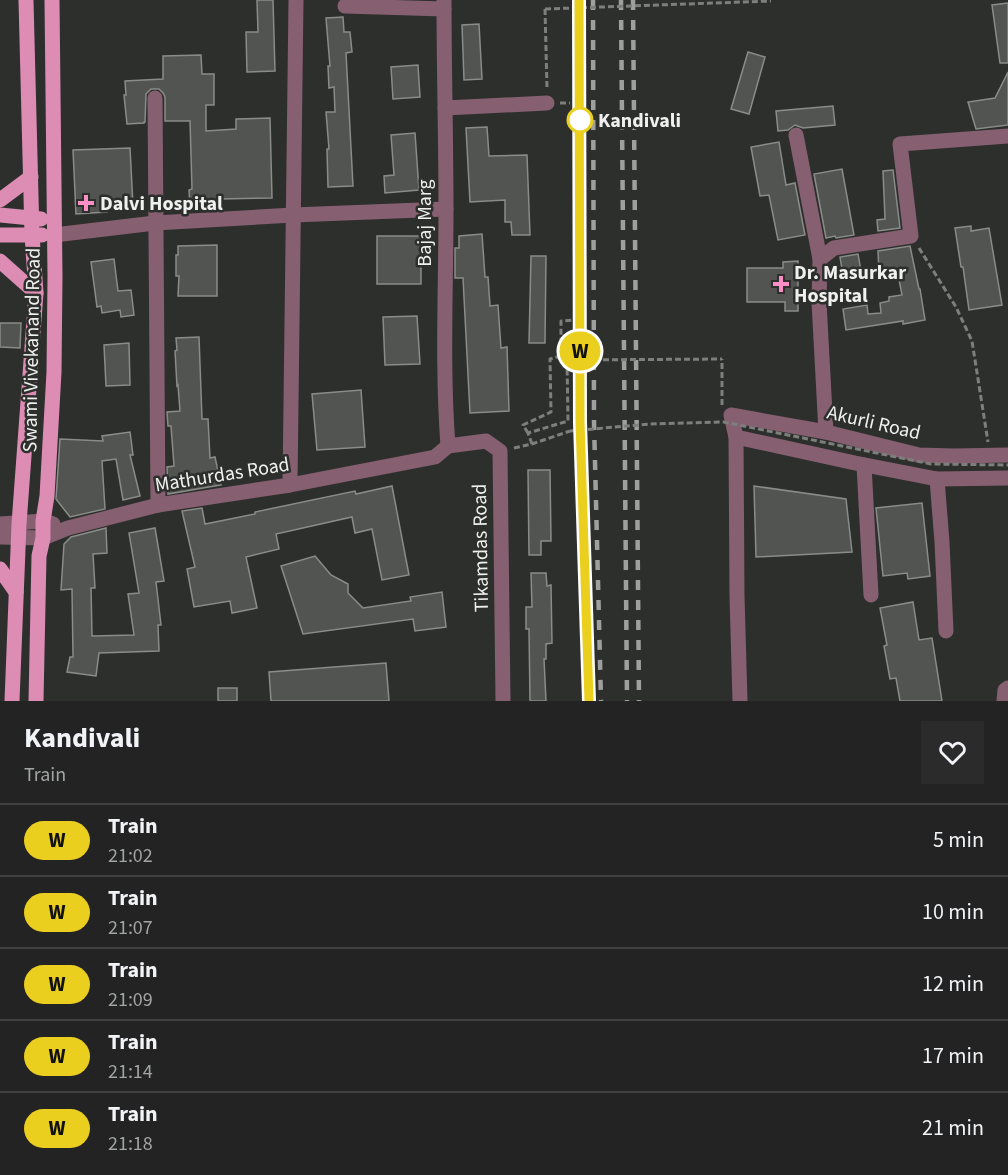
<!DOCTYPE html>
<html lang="en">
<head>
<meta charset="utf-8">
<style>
	body { margin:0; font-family:"Source Sans 3",sans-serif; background:#2a2b2a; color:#f1f3f6; height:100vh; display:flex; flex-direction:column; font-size:22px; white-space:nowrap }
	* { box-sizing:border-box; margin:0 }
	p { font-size:20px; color:#a2a4a5 }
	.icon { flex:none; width:33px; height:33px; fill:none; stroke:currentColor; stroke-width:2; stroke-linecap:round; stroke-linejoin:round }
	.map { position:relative; height:701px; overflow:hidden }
	.details { display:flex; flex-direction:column; background:#222322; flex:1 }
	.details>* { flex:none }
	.badge { padding:0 12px; border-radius:20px; font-size:21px; line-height:39px }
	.map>.badge { position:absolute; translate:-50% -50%; box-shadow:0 0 0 3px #fff }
	.round { display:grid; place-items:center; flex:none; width:63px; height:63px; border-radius:0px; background:#2a2b2a }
	.overview { display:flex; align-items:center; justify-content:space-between; height:102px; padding:0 24px }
	h1 { font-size:28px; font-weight:700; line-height:45px }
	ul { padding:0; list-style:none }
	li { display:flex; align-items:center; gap:18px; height:72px; padding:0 24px; border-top:2px solid #3f4040 }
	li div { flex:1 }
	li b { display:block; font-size:22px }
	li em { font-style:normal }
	li .badge { min-width:66px; font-weight:700; text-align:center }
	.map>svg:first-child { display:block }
	.building { fill:#525451; stroke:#8a8c89; stroke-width:1.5 }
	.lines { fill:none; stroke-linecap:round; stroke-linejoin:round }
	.path { stroke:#7d7f7d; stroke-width:3; stroke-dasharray:6 3; stroke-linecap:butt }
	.minor { stroke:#865f71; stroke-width:15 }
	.major { stroke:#dd8db4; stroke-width:15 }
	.rail { stroke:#9e9f9e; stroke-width:4.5; stroke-dasharray:10 10; stroke-linecap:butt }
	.path-bridge { stroke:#7d7f7d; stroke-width:3; stroke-dasharray:6 3; stroke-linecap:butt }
	.line-casing { stroke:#fff; stroke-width:14 }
	.line { stroke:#ebcf1f; stroke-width:9 }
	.stop-dot { fill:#fff; stroke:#ebcf1f; stroke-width:3 }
	.poi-dot { fill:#fb8fc5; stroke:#2d2f2d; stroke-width:2 }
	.labels { text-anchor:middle; stroke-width:5; stroke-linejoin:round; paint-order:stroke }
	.stop-label { font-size:20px; font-weight:bold; fill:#eff0ef; stroke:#2d2f2d; text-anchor:start }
	.poi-label { font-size:20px; font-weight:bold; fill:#eff0ef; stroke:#2d2f2d; text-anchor:start }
	.street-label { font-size:20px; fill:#eff0ef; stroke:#2d2f2d }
</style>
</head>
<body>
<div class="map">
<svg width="1008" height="701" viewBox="0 0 1008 701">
	<rect width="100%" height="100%" fill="#2d2f2d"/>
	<!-- building -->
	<g class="building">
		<polygon points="257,0 273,0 275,71 247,72 246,32 258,32"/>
		<polygon points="1008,3 1008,63 1000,63 992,5"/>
		<polygon points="343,17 344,32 350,32 352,52 346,53 353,186 328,187 327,149 329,149 326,112 335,112 334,87 329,88 328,66 330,66 326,18"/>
		<polygon points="479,24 482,79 464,80 462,25"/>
		<polygon points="748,52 765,57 749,114 731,109"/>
		<polygon points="201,55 202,74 214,74 214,105 206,105 206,131 236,129 236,119 270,118 272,198 220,199 220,204 190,207 189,190 192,189 190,121 165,121 165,97 163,93 159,89 151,89 146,94 145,122 144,122 144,123 127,124 124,95 126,95 125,81 163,79 163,56"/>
		<polygon points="418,65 420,97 393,99 391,67"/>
		<polygon points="1008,72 1008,125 976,129 968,102 995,98"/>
		<polygon points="833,106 835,125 803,128 795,125 788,130 778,131 776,111"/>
		<polygon points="487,127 489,156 527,155 530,235 512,235 511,222 505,222 505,200 470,202 466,128"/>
		<polygon points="415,133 419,190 385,193 384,176 394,175 391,135"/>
		<polygon points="779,142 786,185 795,183 805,235 778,240 769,195 760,196 751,147"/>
		<polygon points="130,148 133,206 107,207 107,212 76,214 73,150"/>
		<polygon points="842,169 854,235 836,238 835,236 826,238 814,174"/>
		<polygon points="893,170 900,228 878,231 877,220 885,219 883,171"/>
		<polygon points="971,226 971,231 989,228 1002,305 969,310 963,267 961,267 955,228"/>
		<polygon points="482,234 485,277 488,277 490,306 498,305 501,348 507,347 509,411 470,413 463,278 455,278 455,248 459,248 459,236"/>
		<rect x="377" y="236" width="44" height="48"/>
		<polygon points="217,245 217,296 178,296 179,276 176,276 176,255 178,255 178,246"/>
		<polygon points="910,246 919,289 920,289 925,320 903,324 903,321 846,330 843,309 867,305 868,314 881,313 880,303 889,301 889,297 902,295 897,269 879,272 878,251"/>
		<polygon points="858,254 861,271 843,275 840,257"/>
		<polygon points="531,256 546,256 545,343 529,343"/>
		<polygon points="114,259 118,291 131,290 134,315 121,317 120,310 102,313 101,306 97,307 91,262"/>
		<polygon points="798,261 798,311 785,311 785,302 747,302 747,268 783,268 783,262"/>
		<polygon points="417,316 420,364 385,365 383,317"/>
		<polygon points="0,323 21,323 20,348 0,347"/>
		<polygon points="199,337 202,419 208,419 210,458 215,457 221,485 168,494 167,467 174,466 171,426 168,426 167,412 180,411 178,385 177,386 175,351 177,350 176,338"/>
		<polygon points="129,343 130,385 106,386 104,345"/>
		<polygon points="361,390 365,447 317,450 312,394"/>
		<polygon points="130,432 133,455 130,455 140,496 123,500 116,459 102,461 105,509 70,517 56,499 60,439 103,441 102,436"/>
		<polygon points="528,470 550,470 551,541 541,541 541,555 529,555"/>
		<polygon points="392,486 409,575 382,580 372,529 355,533 352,517 276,534 279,549 246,557 257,608 232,613 230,601 194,607 187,569 195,567 182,511 202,508 205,524 255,514 255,512 355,491 356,494"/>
		<polygon points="754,486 846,499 852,552 756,557"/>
		<polygon points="922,503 930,576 908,579 907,573 883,576 876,508"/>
		<polygon points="106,528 107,553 93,554 95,588 91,588 92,636 134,635 128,594 139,593 129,533 155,528 164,581 156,582 161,625 158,625 159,651 99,653 96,676 67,672 70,657 73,657 72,589 61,590 64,544 71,537"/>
		<polygon points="315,556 331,575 348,584 348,593 363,608 411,601 410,597 442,592 446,627 415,631 413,619 303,634 281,566"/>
		<polygon points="531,573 546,573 547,586 551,585 552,643 546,644 546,659 544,659 546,701 530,701 529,629 526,629 526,607 532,607"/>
		<polygon points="913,602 919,640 932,638 942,701 900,701 896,678 890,679 884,646 887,645 880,608"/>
		<polygon points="386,663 389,701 271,701 269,672"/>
		<rect x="218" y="688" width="19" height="13"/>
	</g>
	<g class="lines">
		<!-- path -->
		<g class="path">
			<polyline points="545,9 547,88"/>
			<polyline points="560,103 570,103"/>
			<polyline points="919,248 956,307 972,341 988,442"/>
			<polyline points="722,405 722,359"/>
			<polyline points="528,433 523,425 551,412 550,359 561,356 561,321 575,320 576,360"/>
			<polyline points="532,444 528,433 568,421 567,360"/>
			<polyline points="514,448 532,444 570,431"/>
		</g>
		<!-- minor -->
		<g class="minor">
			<path d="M444 0C444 70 446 140 446 209 446 288 442 367 448 446"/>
			<polyline points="345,6 444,9"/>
			<polyline points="155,98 158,505"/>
			<polyline points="445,108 547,103"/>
			<polyline points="796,135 820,259"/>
			<polyline points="54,235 155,223 293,215 446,209"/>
			<polyline points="826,432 819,302 820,259 834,248 911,236 900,144 1008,136"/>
			<polyline points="736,437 855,463 937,479 1008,478"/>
			<polyline points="448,446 486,441 500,451 503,701"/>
			<polyline points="864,465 871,595"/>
			<polyline points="937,479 942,542 946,631"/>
			<polyline points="290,485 296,0"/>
			<polyline points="0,524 43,521 53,524"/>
			<polyline points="0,537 43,538 68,528 158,505 290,485 435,457 448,446"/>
			<polyline points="740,701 737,596 736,437 731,415 826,432 919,455 954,456 1008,455"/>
			<polyline points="1004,701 1005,690 1008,688"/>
		</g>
		<!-- major -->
		<g class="major">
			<polyline points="0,200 31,177"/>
			<polyline points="0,215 41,219"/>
			<polyline points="0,235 42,235"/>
			<polyline points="0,261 36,293"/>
			<polyline points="0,569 16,592"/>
			<polyline points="12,701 19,524 36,293 32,235 26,0"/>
			<polyline points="36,701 39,556 43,538 43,521 47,496 54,372 55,277 52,0"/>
		</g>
		<!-- rail -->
		<g class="rail">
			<polyline points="579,0 580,422 589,701"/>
			<polyline points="593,0 594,422 601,701"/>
			<polyline points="621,0 627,701"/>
			<polyline points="633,0 639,701"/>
		</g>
		<!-- path-bridge -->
		<g class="path-bridge">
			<polyline points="545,9 771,1"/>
			<polyline points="567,360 722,359"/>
			<polyline points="570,431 650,424 724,422 931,464 1008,465"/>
		</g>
	</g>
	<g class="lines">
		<defs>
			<polyline id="line" points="579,0 580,422 589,701"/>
		</defs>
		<!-- line casing -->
		<use href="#line" class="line-casing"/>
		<!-- line -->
		<use href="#line" class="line"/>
	</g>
	<!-- markers -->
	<circle class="stop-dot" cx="580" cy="120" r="12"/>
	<g class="poi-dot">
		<path d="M83 194h6v6h6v6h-6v6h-6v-6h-6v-6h6z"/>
		<path d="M778 275h6v6h6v6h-6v6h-6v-6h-6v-6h6z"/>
	</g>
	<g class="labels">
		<!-- stop labels -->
		<g class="stop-label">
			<text x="598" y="127">Kandivali</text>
		</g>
		<!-- poi labels -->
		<g class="poi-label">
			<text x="100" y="210">Dalvi Hospital</text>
			<text x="794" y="279">Dr. Masurkar<tspan x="794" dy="23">Hospital</tspan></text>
		</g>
		<!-- street labels -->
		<g class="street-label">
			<text transform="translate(424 223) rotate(-90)" y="7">Bajaj Marg</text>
			<text transform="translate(31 350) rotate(-89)" y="7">Swami Vivekanand Road</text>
			<text transform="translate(874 422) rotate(13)" y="7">Akurli Road</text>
			<text transform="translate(222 474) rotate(-9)" y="7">Mathurdas Road</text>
			<text transform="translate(480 548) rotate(-91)" y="7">Tikamdas Road</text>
		</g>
	</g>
</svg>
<b class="badge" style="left:580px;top:351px;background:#ebcf1f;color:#111">W</b>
</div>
<section class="details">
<div class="overview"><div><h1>Kandivali</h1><p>Train</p></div><a class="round"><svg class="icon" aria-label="heart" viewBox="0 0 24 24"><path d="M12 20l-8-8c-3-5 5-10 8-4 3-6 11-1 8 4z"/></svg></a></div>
<ul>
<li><span class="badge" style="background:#ebcf1f;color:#111">W</span><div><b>Train</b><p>21:02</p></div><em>5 min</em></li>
<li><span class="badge" style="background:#ebcf1f;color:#111">W</span><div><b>Train</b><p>21:07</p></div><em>10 min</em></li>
<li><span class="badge" style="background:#ebcf1f;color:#111">W</span><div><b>Train</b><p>21:09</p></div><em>12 min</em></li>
<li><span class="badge" style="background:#ebcf1f;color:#111">W</span><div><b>Train</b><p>21:14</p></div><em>17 min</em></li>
<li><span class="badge" style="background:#ebcf1f;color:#111">W</span><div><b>Train</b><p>21:18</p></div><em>21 min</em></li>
</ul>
</section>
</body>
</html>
